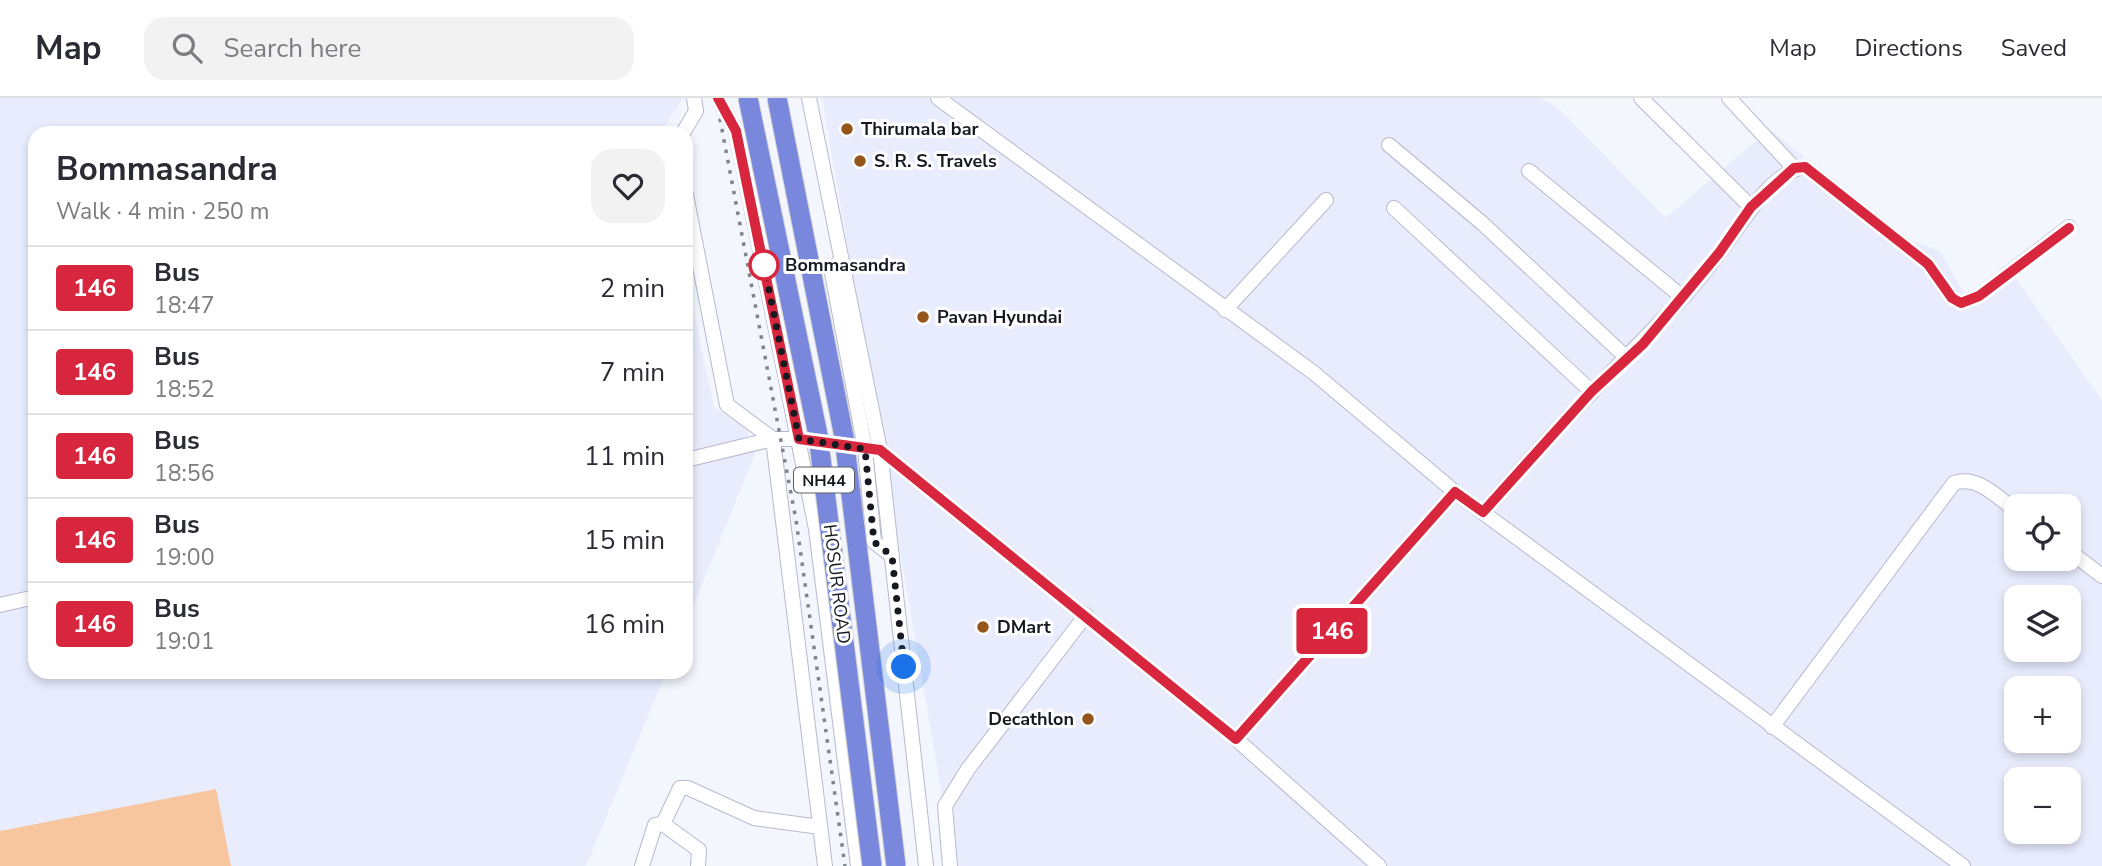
<!DOCTYPE html>
<html lang="en">
<head>
<meta charset="utf-8">
<style>
	body { margin:0; font-family:"Nunito Sans",sans-serif; background:#f2f2f3; color:#2b2b33; height:100vh; display:flex; flex-direction:column; font-size:26px; white-space:nowrap }
	* { box-sizing:border-box; margin:0 }
	p { font-size:23px; color:#7c7c81 }
	.icon { flex:none; width:38px; height:38px; fill:none; stroke:currentColor; stroke-width:2; stroke-linecap:round; stroke-linejoin:round }
	.map { position:relative; flex:1; overflow:hidden }
	.panel { position:absolute; left:28px; top:28px; width:665px; height:553px; display:flex; flex-direction:column; background:#fff; border-radius:21px; box-shadow:0 4px 10px #0003 }
	.panel>* { flex:none }
	.badge { padding:0 14px; border-radius:5px; font-size:24px; line-height:46px }
	.controls { position:absolute; left:2004px; top:396px; display:grid; gap:14px }
	.controls a { display:grid; place-items:center; width:77px; height:77px; border-radius:14px; background:#fff; box-shadow:0 4px 10px #0003; font-size:35px }
	.you { position:absolute; width:35px; height:35px; margin:-18px; border:5px solid #fff; border-radius:50%; background:#1a73e8; box-shadow:0 0 0 10px #1a73e833 }
	.map>.badge { position:absolute; translate:-50% -50%; box-shadow:0 0 0 4px #fff }
	.round { display:grid; place-items:center; flex:none; width:74px; height:74px; border-radius:21px; background:#f2f2f3 }
	.head { display:flex; align-items:center; justify-content:space-between; height:119px; padding:0 28px }
	h1 { font-size:33px; font-weight:700; line-height:52px }
	ul { padding:0; list-style:none }
	li { display:flex; align-items:center; gap:21px; height:84px; padding:0 28px; border-top:2px solid #e1e1e2 }
	li div { flex:1 }
	li b { display:block; font-size:26px }
	li em { font-style:normal }
	li .badge { min-width:77px; font-weight:700; text-align:center }
	header { display:flex; align-items:center; gap:42px; box-sizing:border-box; height:98px; padding:0 35px; background:#fff; border-bottom:2px solid #e1e1e2 }
	header strong { font-size:33px }
	nav { display:flex; gap:38px; margin-inline-start:auto; font-size:24px }
	.search { width:490px; height:63px; background:#f2f2f3; display:flex; align-items:center; gap:18px; box-sizing:border-box; padding:0 24px; border-radius:21px; color:#7c7c81; font-size:26px }
	.map>svg:first-child { display:block }
	.built { fill:#e8ecfd; fill-rule:evenodd }
	.green { fill:#f7c69f }
	.lines { fill:none; stroke-linecap:round; stroke-linejoin:round }
	.minor-casing { stroke:#b6bace; stroke-width:16 }
	.minor { stroke:#fff; stroke-width:14 }
	.rail { stroke:#81838a; stroke-width:3.5; stroke-dasharray:3.5 7; stroke-linecap:butt }
	.highway-bridge-casing { stroke:#d1d1d2; stroke-width:21; stroke-linecap:butt }
	.highway-bridge { stroke:#7988dd; stroke-width:19 }
	.line-casing { stroke:#fff; stroke-width:16 }
	.line { stroke:#d7263d; stroke-width:10 }
	.walk { stroke:#171920; stroke-width:7; stroke-dasharray:0 12.6 }
	.poi-dot { fill:#94561a; stroke:#fff; stroke-width:2.5 }
	.stop-dot { fill:#fff; stroke:#d7263d; stroke-width:3.5 }
	.labels { text-anchor:middle; stroke-width:6; stroke-linejoin:round; paint-order:stroke }
	.shield { fill:#fff; stroke:#5d5e63; stroke-width:2 }
	.shield-label { font-size:16px; font-weight:bold; fill:#171920 }
	.poi-label { font-size:18px; font-weight:bold; fill:#171920; stroke:#fff; text-anchor:start }
	.stop-label { font-size:18px; font-weight:bold; fill:#171920; stroke:#fff; text-anchor:start }
	.street-label { font-size:18px; fill:#171920; stroke:#fff }
</style>
</head>
<body>
<header>
<strong>Map</strong>
<div class="search"><svg class="icon" aria-label="search" viewBox="0 0 24 24"><circle cx="10" cy="10" r="6"/><path d="M15 15l6 6"/></svg>Search here</div>
<nav><a>Map</a><a>Directions</a><a>Saved</a></nav>
</header>
<div class="map">
<svg width="2102" height="768" viewBox="0 0 2102 768">
	<rect width="100%" height="100%" fill="#f4f6fe"/>
	<!-- built -->
	<g class="built">
		<polygon points="0,0 683,0 661,35 35,35 35,574 666,574 586,768 0,768"/>
		<path d="M822 0H1541L1558 10 1666 120 1770 31 1902 139 1940 153 1965 197 2009 171 2102 302V768H950L941 691ZM2016 408H2068V460H2016ZM2016 499H2068V551H2016ZM2016 590H2068V642H2016ZM2016 681H2068V733H2016Z"/>
		<polygon points="686,179 714,309 747,331 755,356 686,525"/>
	</g>
	<!-- green -->
	<polygon class="green" points="216,691 231,768 0,768 0,733"/>
	<g class="lines">
		<defs>
			<g id="minor">
				<polyline points="718,0 736,33 816,431 858,768"/>
				<polyline points="809,0 880,352 926,768"/>
				<polyline points="938,0 1314,275 1455,394 1963,768"/>
				<polyline points="1641,0 1751,109"/>
				<polyline points="1729,0 1794,70"/>
				<polyline points="683,35 696,13 694,0"/>
				<polyline points="1389,47 1482,125 1627,260"/>
				<polyline points="1529,73 1681,198"/>
				<polyline points="686,97 727,307 773,341 825,768"/>
				<polyline points="1394,110 1592,294"/>
				<polyline points="840,162 832,175 865,351 874,444 892,458"/>
				<polyline points="1225,212 1326,102"/>
				<polyline points="686,362 773,341 799,341 880,352 1236,641 1379,768"/>
				<path d="M1483 414C1520 373 1556 331 1594 292 1638 247 1683 204 1720 154 1740 128 1771 73 1805 69L1928 166 1952 200 1961 205 1979 198 2069 129"/>
				<polyline points="2068,452 2102,478"/>
				<polyline points="0,507 35,499"/>
				<path d="M1772 629 1954 385C1978 377 1997 399 2016 413"/>
				<polyline points="1236,641 1455,394"/>
				<polyline points="663,726 680,690 688,690 754,720 820,729"/>
				<polyline points="642,768 655,727 663,726 699,752 698,768"/>
				<polyline points="950,768 945,708 968,671 1086,517"/>
			</g>
		</defs>
		<!-- minor casing -->
		<use href="#minor" class="minor-casing"/>
		<!-- minor -->
		<use href="#minor" class="minor"/>
		<!-- rail -->
		<polyline class="rail" points="716,0 796,422 845,768"/>
		<defs>
			<g id="highway-bridge">
				<polyline points="748,0 818,337 872,768"/>
				<polyline points="777,0 844,339 896,768"/>
			</g>
		</defs>
		<!-- highway-bridge casing -->
		<use href="#highway-bridge" class="highway-bridge-casing"/>
		<!-- highway-bridge -->
		<use href="#highway-bridge" class="highway-bridge"/>
	</g>
	<g class="lines">
		<defs>
			<polyline id="line" points="718,0 736,33 799,341 880,352 1236,641 1455,394 1483,414 1592,293 1643,246 1719,155 1751,109 1794,70 1805,69 1928,166 1952,200 1961,205 1979,198 2069,130"/>
		</defs>
		<!-- line casing -->
		<use href="#line" class="line-casing"/>
		<!-- line -->
		<use href="#line" class="line"/>
		<!-- walk -->
		<polyline class="walk" points="764,167 799,341 865,351 874,444 892,458 904,569"/>
	</g>
	<!-- markers -->
	<g class="poi-dot">
		<circle cx="847" cy="31" r="7"/>
		<circle cx="860" cy="63" r="7"/>
		<circle cx="923" cy="219" r="7"/>
		<circle cx="983" cy="529" r="7"/>
		<circle cx="1088" cy="621" r="7"/>
	</g>
	<circle class="stop-dot" cx="764" cy="167" r="14"/>
	<g class="labels">
		<!-- shield labels -->
		<rect class="shield" x="794" y="369.5" width="60" height="25" rx="5"/>
		<g class="shield-label">
			<text x="824" y="388">NH44</text>
		</g>
		<!-- poi labels -->
		<g class="poi-label">
			<text x="861" y="37">Thirumala bar</text>
			<text x="874" y="69">S. R. S. Travels</text>
			<text x="937" y="225">Pavan Hyundai</text>
			<text x="997" y="535">DMart</text>
			<text x="1074" y="627" text-anchor="end">Decathlon</text>
		</g>
		<!-- stop labels -->
		<g class="stop-label">
			<text x="785" y="173">Bommasandra</text>
		</g>
		<!-- street labels -->
		<g class="street-label">
			<text transform="translate(837 486) rotate(83)" y="6">HOSUR ROAD</text>
		</g>
	</g>
</svg>
<div class="controls">
<a><svg class="icon" aria-label="locate" viewBox="0 0 24 24"><circle cx="12" cy="12" r="6"/><path d="M12 2v4M12 18v4M2 12h4M18 12h4"/></svg></a>
<a><svg class="icon" aria-label="layers" viewBox="0 0 24 24"><path d="M12 4l9 5-9 5-9-5zM3 14l9 5 9-5"/></svg></a>
<a>+</a>
<a>−</a>
</div>
<div class="you" style="left:904px;top:569px"></div>
<b class="badge" style="left:1332px;top:533px;background:#d7263d;color:#fff">146</b>
<section class="panel">
<div class="head"><div><h1>Bommasandra</h1><p>Walk · 4 min · 250 m</p></div><a class="round"><svg class="icon" aria-label="heart" viewBox="0 0 24 24"><path d="M12 20l-8-8c-3-5 5-10 8-4 3-6 11-1 8 4z"/></svg></a></div>
<ul>
<li><span class="badge" style="background:#d7263d;color:#fff">146</span><div><b>Bus</b><p>18:47</p></div><em>2 min</em></li>
<li><span class="badge" style="background:#d7263d;color:#fff">146</span><div><b>Bus</b><p>18:52</p></div><em>7 min</em></li>
<li><span class="badge" style="background:#d7263d;color:#fff">146</span><div><b>Bus</b><p>18:56</p></div><em>11 min</em></li>
<li><span class="badge" style="background:#d7263d;color:#fff">146</span><div><b>Bus</b><p>19:00</p></div><em>15 min</em></li>
<li><span class="badge" style="background:#d7263d;color:#fff">146</span><div><b>Bus</b><p>19:01</p></div><em>16 min</em></li>
</ul>
</section>
</div>
</body>
</html>
